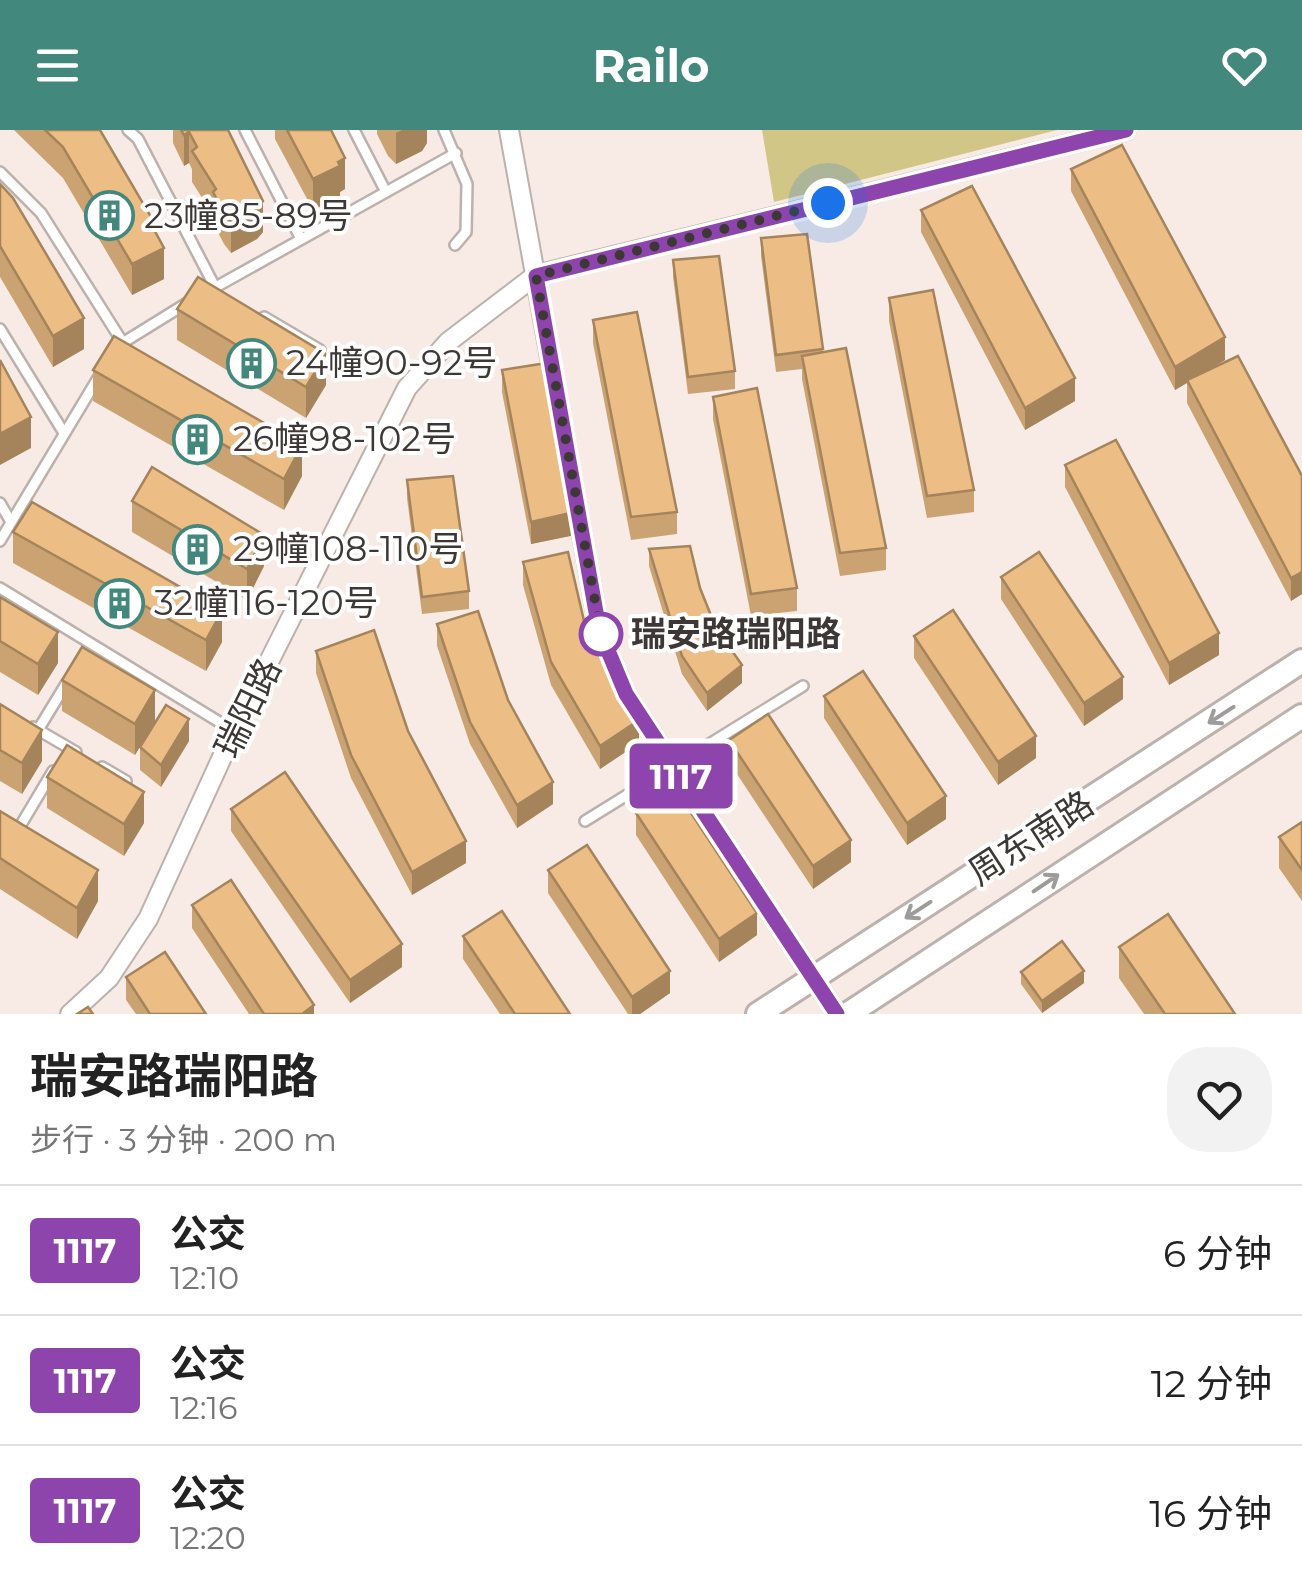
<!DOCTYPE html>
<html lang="zh">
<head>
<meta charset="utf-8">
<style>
	body { margin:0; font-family:Montserrat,"Noto Sans SC",sans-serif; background:#f2f2f2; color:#222; height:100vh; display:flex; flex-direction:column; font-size:38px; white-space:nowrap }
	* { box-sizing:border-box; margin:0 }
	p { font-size:32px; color:#767676 }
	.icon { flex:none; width:55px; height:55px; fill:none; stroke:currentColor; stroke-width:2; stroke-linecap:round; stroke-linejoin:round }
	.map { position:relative; height:884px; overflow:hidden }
	.sheet { display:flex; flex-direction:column; background:#fff; flex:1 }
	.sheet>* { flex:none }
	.badge { padding:0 20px; border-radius:8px; font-size:35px; line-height:65px }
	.you { position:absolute; width:50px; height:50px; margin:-25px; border:8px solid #fff; border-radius:50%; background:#1a73e8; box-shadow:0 0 0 15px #1a73e833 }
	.map>.badge { position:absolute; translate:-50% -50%; box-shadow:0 0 0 5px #fff }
	.round { display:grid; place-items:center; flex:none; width:105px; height:105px; border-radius:40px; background:#f2f2f2 }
	.overview { display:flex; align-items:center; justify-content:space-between; height:170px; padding:0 30px }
	h1 { font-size:48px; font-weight:700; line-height:75px }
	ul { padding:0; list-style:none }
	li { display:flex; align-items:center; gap:30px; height:130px; padding:0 30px; border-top:2px solid #e0e0e0 }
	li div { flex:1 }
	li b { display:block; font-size:38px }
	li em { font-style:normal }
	li .badge { min-width:110px; font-weight:700; text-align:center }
	header { display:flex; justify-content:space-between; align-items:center; height:130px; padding:0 30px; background:#43887d; color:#fff; font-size:45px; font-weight:700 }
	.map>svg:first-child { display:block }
	.green { fill:#d2c686 }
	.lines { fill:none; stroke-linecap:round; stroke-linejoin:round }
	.service-casing { stroke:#bcb1ac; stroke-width:14 }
	.minor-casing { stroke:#bcb1ac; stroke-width:22 }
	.tertiary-casing { stroke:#bcb1ac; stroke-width:28 }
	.service { stroke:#fff; stroke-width:9 }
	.minor { stroke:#fff; stroke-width:18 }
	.tertiary { stroke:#fff; stroke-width:22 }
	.wall { fill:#cba372 }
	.shaded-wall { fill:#a5845c }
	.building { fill:#ecbd84; stroke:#a5845c; stroke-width:2.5 }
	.oneway { stroke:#9e9c9a }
	.line-casing { stroke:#fff; stroke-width:22 }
	.line { stroke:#8e44ad; stroke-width:15 }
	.walk { stroke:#3d3836; stroke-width:10; stroke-dasharray:0 18 }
	.stop-dot { fill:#fff; stroke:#8e44ad; stroke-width:5 }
	.labels { text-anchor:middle; stroke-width:8; stroke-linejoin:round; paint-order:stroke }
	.poi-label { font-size:35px; fill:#3d3836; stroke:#fff; text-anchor:start }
	.stop-label { font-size:35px; font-weight:bold; fill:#3d3836; stroke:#fff; text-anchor:start }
	.street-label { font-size:35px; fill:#3d3836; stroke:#fff }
</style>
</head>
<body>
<header><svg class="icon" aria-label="menu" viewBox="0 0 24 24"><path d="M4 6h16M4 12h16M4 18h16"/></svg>Railo<svg class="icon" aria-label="heart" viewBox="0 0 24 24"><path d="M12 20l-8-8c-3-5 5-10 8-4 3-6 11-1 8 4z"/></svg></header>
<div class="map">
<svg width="1302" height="884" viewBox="0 0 1302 884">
	<rect width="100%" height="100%" fill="#f8ebe6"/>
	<!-- green -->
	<polygon class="green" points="762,0 1057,0 774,72"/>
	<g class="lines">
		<defs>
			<g id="service">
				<polyline points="128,0 138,9 216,159"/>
				<polyline points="245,0 301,109"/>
				<polyline points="354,0 386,62"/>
				<polyline points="444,0 467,54 466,102 455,115"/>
				<polyline points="0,42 41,83 123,213"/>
				<polyline points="205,163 456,23"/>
				<polyline points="264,187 320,220"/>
				<polyline points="0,199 64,303"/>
				<polyline points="116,217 187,173"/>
				<polyline points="0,373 11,392"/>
				<polyline points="0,411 98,248"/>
				<polyline points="0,458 234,601"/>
				<polyline points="33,597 76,622"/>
				<polyline points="38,600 66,554"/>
				<polyline points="102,637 126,651"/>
				<polyline points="585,691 803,556"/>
				<polyline points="19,698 53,641"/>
			</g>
			<g id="minor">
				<polyline points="509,0 599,499 626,564 837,884"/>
				<polyline points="70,884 109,848 148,789 234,601 407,258 448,212 536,145 1126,0"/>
			</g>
			<g id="tertiary">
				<polyline points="758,884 1302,531"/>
				<polyline points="848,884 1302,586"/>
			</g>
		</defs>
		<!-- service casing -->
		<use href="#service" class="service-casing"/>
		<!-- minor casing -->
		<use href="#minor" class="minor-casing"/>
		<!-- tertiary casing -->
		<use href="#tertiary" class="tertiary-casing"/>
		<!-- service -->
		<use href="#service" class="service"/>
		<!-- minor -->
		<use href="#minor" class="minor"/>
		<!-- tertiary -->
		<use href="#tertiary" class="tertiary"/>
	</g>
	<!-- wall -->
	<g class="wall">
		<polygon points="14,0 100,0 154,99 164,149 132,165 63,48"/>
		<polygon points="173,0 228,0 263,102 257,109 231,123 224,114 213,93 213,85 192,52 192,39 189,33 184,36 173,13"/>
		<polygon points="275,0 331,0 345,59 340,62 340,67 313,80 275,9"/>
		<polygon points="377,0 427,0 427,13 422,21 396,34 388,26 377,4"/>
		<polygon points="1071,39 1225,230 1207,240 1302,346 1302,464 1291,471 1187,273 1187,253 1175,260 1071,61"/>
		<polygon points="0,54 84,219 53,237 0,147"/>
		<polygon points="921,80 1075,271 1025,300 921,102"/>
		<polygon points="807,104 823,222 886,418 886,440 840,446 802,249 802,239 776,242 761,126 761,108"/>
		<polygon points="673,130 735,241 735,259 688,264 673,147"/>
		<polygon points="889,168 974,360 974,382 927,388 889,191"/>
		<polygon points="177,179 326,255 306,288 177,210"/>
		<polygon points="593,190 677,382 677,404 631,410 593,213"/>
		<polygon points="93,240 302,346 284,380 93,271"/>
		<polygon points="502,240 575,405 531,414 502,262"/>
		<polygon points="713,267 797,458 797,481 751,486 713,289"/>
		<polygon points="1065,335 1219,525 1169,555 1065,357"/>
		<polygon points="407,350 469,461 469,479 422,484 407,368"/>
		<polygon points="132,371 264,436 247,470 132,402"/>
		<polygon points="13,402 222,512 206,541 13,433"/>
		<polygon points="649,419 700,458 742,553 707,581 682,544 649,436"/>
		<polygon points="523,432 588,508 639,613 600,639 551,555 523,455"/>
		<polygon points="1001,447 1123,569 1084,596 1001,469"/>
		<polygon points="0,467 58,533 38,565 0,542"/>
		<polygon points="437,494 508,570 553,674 517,698 470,614 437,516"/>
		<polygon points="914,506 1036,628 998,655 914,528"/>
		<polygon points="316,521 408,601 466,733 412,765 351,648 316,543"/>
		<polygon points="62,550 155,591 135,625 62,581"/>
		<polygon points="824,566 946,689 907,715 824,588"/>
		<polygon points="0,574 42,631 22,664 0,651"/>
		<polygon points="729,610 851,732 813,759 729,632"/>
		<polygon points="189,611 161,657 140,640 140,617"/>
		<polygon points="47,647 144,693 124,726 47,678"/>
		<polygon points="231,679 402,837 350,873 231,701"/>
		<polygon points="0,681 98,771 77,809 0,759"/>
		<polygon points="636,683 757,805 719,832 636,705"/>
		<polygon points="1302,692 1302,771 1279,738 1279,707"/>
		<polygon points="548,740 670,863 640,884 628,884 548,763"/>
		<polygon points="192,775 314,884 249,884 192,798"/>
		<polygon points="463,806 570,884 500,884 463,829"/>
		<polygon points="1119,817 1235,884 1144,884 1119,848"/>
		<polygon points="1021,842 1084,853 1042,883 1021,854"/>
		<polygon points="126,847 206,884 136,884 126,870"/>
	</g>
	<!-- shaded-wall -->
	<g class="shaded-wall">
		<polygon points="402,0 427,0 427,13 422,21 396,34 396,3"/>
		<polygon points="189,2 189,33 184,36 184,5"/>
		<polygon points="345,28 345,59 340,62 340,67 313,80 313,49"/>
		<polygon points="263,71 263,102 257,109 231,123 231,92"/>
		<polygon points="164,118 164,149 132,165 132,134"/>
		<polygon points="84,188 84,219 53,237 53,206"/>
		<polygon points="1225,207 1225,230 1175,260 1175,237"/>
		<polygon points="326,224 326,255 306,288 306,257"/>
		<polygon points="1075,248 1075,271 1025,300 1025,278"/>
		<polygon points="31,287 31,318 0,335 0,304"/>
		<polygon points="302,315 302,346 284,380 284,349"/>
		<polygon points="575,382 575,405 531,414 531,392"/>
		<polygon points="264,405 264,436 247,470 247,439"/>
		<polygon points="1302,442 1302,464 1291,471 1291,448"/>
		<polygon points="222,481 222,512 206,541 206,510"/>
		<polygon points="58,502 58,533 38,565 38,534"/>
		<polygon points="1219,503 1219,525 1169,555 1169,533"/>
		<polygon points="742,535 742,553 707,581 707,563"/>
		<polygon points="1123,547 1123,569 1084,596 1084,573"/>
		<polygon points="155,560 155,591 135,625 135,594"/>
		<polygon points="189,589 189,611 161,657 161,635"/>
		<polygon points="639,590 639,613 600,639 600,616"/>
		<polygon points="42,600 42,631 22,664 22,633"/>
		<polygon points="1036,606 1036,628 998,655 998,632"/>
		<polygon points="553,652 553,674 517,698 517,675"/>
		<polygon points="144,662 144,693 124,726 124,694"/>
		<polygon points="946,666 946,689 907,715 907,693"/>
		<polygon points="851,710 851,732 813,759 813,736"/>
		<polygon points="466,711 466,733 412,765 412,742"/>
		<polygon points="98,740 98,771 77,809 77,778"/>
		<polygon points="757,783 757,805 719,832 719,809"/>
		<polygon points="402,814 402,837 350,873 350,850"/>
		<polygon points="670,841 670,863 640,884 632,884 632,867"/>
		<polygon points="1084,841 1084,853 1042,883 1042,871"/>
		<polygon points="314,875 314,884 302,884"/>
	</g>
	<!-- building -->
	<g class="building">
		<polygon points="45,0 100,0 154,92 151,94 164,118 132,134 63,17"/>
		<polygon points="181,0 228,0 263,71 257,78 231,92 224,83 213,62 216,59 192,21 197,17 189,2 184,5"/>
		<polygon points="287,0 331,0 345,28 338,32 340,36 313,49"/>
		<polygon points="1122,15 1225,207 1175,237 1071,39"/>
		<polygon points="0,54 13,68 84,188 53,206 0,116"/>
		<polygon points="972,56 1075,248 1025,278 921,80"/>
		<polygon points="807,104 823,219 776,225 761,108"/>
		<polygon points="719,126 735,241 688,247 673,130"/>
		<polygon points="198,147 326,224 306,257 177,179"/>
		<polygon points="933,160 974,360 927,366 889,168"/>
		<polygon points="637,182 677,382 631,387 593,190"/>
		<polygon points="114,206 302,315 284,349 93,240"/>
		<polygon points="846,218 886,418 840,423 802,226"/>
		<polygon points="1238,226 1302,346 1302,442 1291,448 1187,250"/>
		<polygon points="0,230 31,287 0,304"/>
		<polygon points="547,233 575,382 531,392 502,240"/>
		<polygon points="757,258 797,458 751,464 713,267"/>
		<polygon points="1116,310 1219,503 1169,533 1065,335"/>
		<polygon points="152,337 264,405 247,439 132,371"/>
		<polygon points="453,346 469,461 422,467 407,350"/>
		<polygon points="32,372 222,481 206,510 13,402"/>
		<polygon points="690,416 700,458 716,498 742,535 707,563 682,526 649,419"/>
		<polygon points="568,422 588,508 639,590 600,616 551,532 523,432"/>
		<polygon points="1039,422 1123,547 1084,573 1001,447"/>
		<polygon points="0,467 58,502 38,534 0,511"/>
		<polygon points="953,480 1036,606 998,632 914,506"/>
		<polygon points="478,481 508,570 553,652 517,675 470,592 437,494"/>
		<polygon points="374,500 408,601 466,711 412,742 351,625 316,521"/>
		<polygon points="82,517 155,560 135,594 62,550"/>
		<polygon points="863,541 946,666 907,693 824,566"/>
		<polygon points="0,574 42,600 22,633 0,620"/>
		<polygon points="166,575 189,589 161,635 140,617"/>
		<polygon points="768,584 851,710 813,736 729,610"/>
		<polygon points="67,615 144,662 124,694 47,647"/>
		<polygon points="285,642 402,814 350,850 231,679"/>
		<polygon points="674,657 757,783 719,809 636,683"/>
		<polygon points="0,681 98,740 77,778 0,728"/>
		<polygon points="1302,692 1302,740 1279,707"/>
		<polygon points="587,715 670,841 632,867 548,740"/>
		<polygon points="231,750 314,875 302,884 264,884 192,775"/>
		<polygon points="502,781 570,884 515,884 463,806"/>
		<polygon points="1168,784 1235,884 1165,884 1119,817"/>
		<polygon points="1062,811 1084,841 1042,871 1021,842"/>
		<polygon points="165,822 206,884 150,884 126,847"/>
		<polygon points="88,877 93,884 77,884"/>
	</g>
	<!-- one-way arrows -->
	<defs><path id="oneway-shaft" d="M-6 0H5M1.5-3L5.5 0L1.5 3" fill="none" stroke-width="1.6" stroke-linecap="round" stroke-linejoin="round" transform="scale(2.5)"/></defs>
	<g class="oneway">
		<use href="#oneway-shaft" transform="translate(1221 585) rotate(147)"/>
		<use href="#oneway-shaft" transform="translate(1046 753) rotate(-34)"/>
		<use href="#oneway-shaft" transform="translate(918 780) rotate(147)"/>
	</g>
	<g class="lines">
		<defs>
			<polyline id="line" points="837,884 626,564 599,499 536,146 1126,0"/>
		</defs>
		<!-- line casing -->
		<use href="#line" class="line-casing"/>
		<!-- line -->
		<use href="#line" class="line"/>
		<!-- walk -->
		<polyline class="walk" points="601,504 536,146 828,73"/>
	</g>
	<!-- icons -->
	<defs>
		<symbol id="building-ring" viewBox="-11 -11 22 22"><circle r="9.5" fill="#fff" stroke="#43887d" stroke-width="1.5"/><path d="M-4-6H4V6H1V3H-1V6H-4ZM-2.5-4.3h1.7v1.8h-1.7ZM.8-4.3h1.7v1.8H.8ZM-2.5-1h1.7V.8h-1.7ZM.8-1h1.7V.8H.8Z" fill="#43887d"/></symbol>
	</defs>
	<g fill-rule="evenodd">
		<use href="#building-ring" x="82" y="58" width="55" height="55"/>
		<use href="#building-ring" x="224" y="206" width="55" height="55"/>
		<use href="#building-ring" x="170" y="282" width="55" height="55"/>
		<use href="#building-ring" x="170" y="392" width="55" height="55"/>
		<use href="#building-ring" x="92" y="446" width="55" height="55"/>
	</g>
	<!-- markers -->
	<circle class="stop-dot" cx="601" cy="504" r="20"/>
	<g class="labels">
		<!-- poi labels -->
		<g class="poi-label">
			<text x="144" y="98">23幢85-89号</text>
			<text x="286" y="245">24幢90-92号</text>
			<text x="233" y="321">26幢98-102号</text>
			<text x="233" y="431">29幢108-110号</text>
			<text x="154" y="485">32幢116-120号</text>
		</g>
		<!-- stop labels -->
		<g class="stop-label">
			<text x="631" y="516">瑞安路瑞阳路</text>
		</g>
		<!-- street labels -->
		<g class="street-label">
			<text transform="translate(248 578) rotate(-64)" y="12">瑞阳路</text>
			<text transform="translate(1031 708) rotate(-33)" y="12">周东南路</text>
		</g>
	</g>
</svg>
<div class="you" style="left:828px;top:73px"></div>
<b class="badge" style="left:681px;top:646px;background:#8e44ad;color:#fff">1117</b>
</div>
<section class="sheet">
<div class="overview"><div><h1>瑞安路瑞阳路</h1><p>步行 · 3 分钟 · 200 m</p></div><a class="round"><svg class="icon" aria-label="heart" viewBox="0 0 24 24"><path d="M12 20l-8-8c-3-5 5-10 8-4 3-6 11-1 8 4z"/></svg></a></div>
<ul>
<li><span class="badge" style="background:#8e44ad;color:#fff">1117</span><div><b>公交</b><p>12:10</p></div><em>6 分钟</em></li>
<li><span class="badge" style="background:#8e44ad;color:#fff">1117</span><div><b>公交</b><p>12:16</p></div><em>12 分钟</em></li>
<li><span class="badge" style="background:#8e44ad;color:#fff">1117</span><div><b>公交</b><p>12:20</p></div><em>16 分钟</em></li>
</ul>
</section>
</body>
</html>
